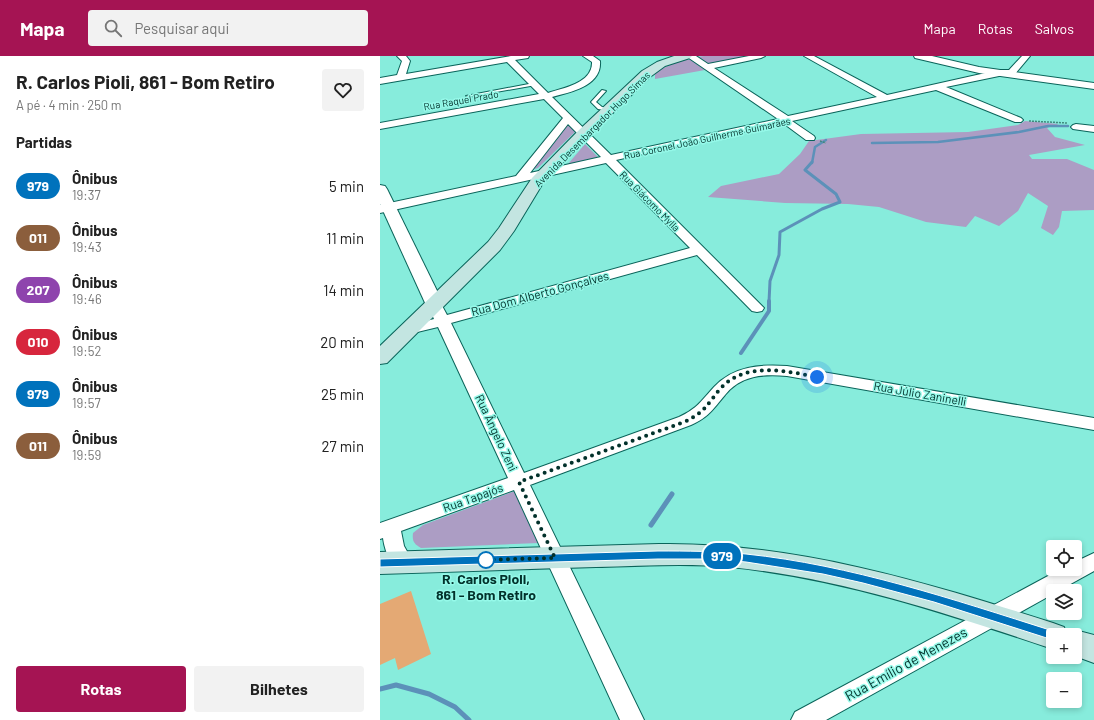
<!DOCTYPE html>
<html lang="pt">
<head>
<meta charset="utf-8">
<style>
	body { margin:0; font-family:Barlow,sans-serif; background:#f2f2f2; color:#222; height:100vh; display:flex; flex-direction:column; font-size:15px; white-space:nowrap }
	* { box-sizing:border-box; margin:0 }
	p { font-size:13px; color:#767676 }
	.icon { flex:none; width:22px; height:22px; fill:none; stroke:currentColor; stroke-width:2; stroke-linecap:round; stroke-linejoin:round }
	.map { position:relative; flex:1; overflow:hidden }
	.panel { display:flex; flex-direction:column; background:#fff; width:380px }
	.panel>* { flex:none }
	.badge { padding:0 8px; border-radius:13px; font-size:14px; line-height:26px }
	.controls { position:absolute; left:666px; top:484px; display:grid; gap:8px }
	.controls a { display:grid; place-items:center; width:36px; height:36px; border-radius:4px; background:#fff; box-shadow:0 2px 6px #0003; font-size:20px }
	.you { position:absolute; width:20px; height:20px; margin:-10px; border:3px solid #fff; border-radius:50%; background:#1a73e8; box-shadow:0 0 0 6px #1a73e833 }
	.map>.badge { position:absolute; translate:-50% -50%; box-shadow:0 0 0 2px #fff }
	h2 { padding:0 16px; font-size:15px; line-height:36px }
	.round { display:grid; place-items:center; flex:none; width:42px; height:42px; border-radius:4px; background:#f2f2f2 }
	.head { display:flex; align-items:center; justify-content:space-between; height:68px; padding:0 16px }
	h1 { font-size:19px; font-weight:700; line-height:30px }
	.cta { display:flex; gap:8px; margin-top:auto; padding:8px 16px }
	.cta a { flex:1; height:46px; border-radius:4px; background:#a51453; color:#fff; font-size:16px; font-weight:700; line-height:46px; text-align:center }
	.cta a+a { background:#f2f2f2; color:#222 }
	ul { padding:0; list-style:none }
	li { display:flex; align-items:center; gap:12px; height:52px; padding:0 16px }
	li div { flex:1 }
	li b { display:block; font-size:15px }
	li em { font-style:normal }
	li .badge { min-width:44px; font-weight:700; text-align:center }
	header { display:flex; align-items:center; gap:24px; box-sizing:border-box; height:56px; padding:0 20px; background:#a51453; color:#fff }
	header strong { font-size:19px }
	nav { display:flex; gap:22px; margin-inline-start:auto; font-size:14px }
	.search { width:280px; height:36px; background:#f2f2f2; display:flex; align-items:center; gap:10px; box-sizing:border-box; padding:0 14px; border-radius:4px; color:#767676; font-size:15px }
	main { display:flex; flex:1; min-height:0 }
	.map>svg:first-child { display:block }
	.green { fill:#ac9dc4 }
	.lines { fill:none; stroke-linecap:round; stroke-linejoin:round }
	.stream-far3 { stroke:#5c91b9; stroke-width:2.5 }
	.stream-far2 { stroke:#5c91b9; stroke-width:3 }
	.stream-far1 { stroke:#5c91b9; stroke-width:4 }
	.stream { stroke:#5c91b9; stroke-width:5 }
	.building { fill:#e4a974 }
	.service-casing { stroke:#0a645a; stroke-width:2 }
	.minor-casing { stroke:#0a645a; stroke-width:2 }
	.tertiary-casing { stroke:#0a645a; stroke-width:2 }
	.secondary-casing { stroke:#0a645a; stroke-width:2 }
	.path { stroke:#40897e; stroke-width:1.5; stroke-dasharray:2 1; stroke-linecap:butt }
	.service { fill:#fff; fill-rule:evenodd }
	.minor { fill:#fff; fill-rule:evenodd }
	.tertiary { fill:#fff; fill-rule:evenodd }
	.secondary { fill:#c3e5e1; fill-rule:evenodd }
	.line { fill:#0072bc; stroke:#fff }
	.walk { stroke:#02312b; stroke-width:4; stroke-dasharray:0 7.2 }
	.stop-dot { fill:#fff; stroke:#0072bc; stroke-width:2 }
	.labels { text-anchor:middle; stroke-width:3; stroke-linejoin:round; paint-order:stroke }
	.far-street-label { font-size:10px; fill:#02312b; stroke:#95f9e9 }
	.street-label { font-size:12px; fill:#02312b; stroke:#95f9e9 }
	.near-stop-label { font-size:14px; font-weight:bold; fill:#02312b; stroke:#95f9e9 }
	.near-street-label { font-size:14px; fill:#02312b; stroke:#95f9e9 }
</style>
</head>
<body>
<header>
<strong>Mapa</strong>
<div class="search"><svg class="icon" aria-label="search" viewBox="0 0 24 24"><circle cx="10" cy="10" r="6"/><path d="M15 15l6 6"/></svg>Pesquisar aqui</div>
<nav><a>Mapa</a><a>Rotas</a><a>Salvos</a></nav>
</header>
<main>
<section class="panel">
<div class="head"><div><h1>R. Carlos Pioli, 861 - Bom Retiro</h1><p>A pé · 4 min · 250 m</p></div><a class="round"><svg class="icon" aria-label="heart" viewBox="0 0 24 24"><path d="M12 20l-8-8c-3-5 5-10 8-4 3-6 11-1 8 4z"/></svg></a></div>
<h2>Partidas</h2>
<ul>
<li><span class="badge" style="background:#0072bc;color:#fff">979</span><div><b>Ônibus</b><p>19:37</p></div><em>5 min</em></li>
<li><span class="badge" style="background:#8b5e3c;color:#fff">011</span><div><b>Ônibus</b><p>19:43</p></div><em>11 min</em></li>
<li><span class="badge" style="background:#8e44ad;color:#fff">207</span><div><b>Ônibus</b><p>19:46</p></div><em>14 min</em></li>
<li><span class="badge" style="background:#d7263d;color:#fff">010</span><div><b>Ônibus</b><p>19:52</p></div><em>20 min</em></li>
<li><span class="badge" style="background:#0072bc;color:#fff">979</span><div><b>Ônibus</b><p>19:57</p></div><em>25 min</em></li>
<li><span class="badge" style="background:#8b5e3c;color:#fff">011</span><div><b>Ônibus</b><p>19:59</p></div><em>27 min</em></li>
</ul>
<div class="cta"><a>Rotas</a><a>Bilhetes</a></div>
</section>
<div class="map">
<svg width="714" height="664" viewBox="0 0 714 664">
	<rect width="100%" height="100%" fill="#87ecdc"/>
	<!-- green -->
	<g class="green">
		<polygon points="324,0 372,0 328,8 317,1"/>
		<polygon points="303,4 311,4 325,14 275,23 275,18 283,12"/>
		<polygon points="645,65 679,68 667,72 675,81 705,89 649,99 652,103 687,103 714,114 714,154 682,155 679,171 673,179 661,172 668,150 648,137 638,155 619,170 595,160 586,171 546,166 499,151 468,148 405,147 328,141 341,130 399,118 420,98 429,85 481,78 588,76 638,69"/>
		<polygon points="187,67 196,75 158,112 149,115"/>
		<polygon points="205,88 218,101 188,108"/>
		<path d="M135 435 159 487 41 492C34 488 32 485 33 477L43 469Z"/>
	</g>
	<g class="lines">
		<!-- stream-far3 -->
		<g class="stream-far3">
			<polyline points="492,87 558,86 639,76 668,70 688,70"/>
			<polyline points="432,107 435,91 446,84"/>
		</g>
		<!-- stream-far2 -->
		<polyline class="stream-far2" points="389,246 390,225 399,199 400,176 442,153 460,146 456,138 425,114 432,106"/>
		<!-- stream-far1 -->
		<polyline class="stream-far1" points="361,297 389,255 389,245"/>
		<!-- stream -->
		<g class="stream">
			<polyline points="271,469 292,438"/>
			<polyline points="0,633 16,629 49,638 75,651 89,664"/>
		</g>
	</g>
	<!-- building -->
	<polygon class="building" points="31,535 51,598 18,614 15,602 0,609 0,548"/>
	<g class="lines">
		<defs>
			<g id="service">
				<polygon points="154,27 156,27 156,29 88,41 86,40"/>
				<polygon points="222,34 226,35 216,46 222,51 231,53 231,55 218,53 211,46"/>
			</g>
			<g id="minor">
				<path d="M17 0H26L30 5 26 18 131 0H149L148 2 135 4 168 37C183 32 213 27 212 6L203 0H213L220 5C222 30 191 36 172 41L231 99 398 63 306 0H316L328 8 369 0H385L381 2 334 12 408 60 497 41 424 0H434L507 39 619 14H629L642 0H650L635 18 619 20 566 31 641 62 643 64 641 66H635L556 34 412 65 434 80 435 82 434 84H426L403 67 236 104 384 252 382 255 377 256 372 255 317 199 71 267 144 417 299 361C317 353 322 344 334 331 353 310 381 308 407 310L714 362V374L407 320C383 318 361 319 345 339 333 353 329 361 311 369L150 429 264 664H240L134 434 21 475 24 490 33 506 30 512C12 518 5 496 3 482L0 483V467L128 422 58 271 29 278 24 277 22 274 24 271 54 263 48 249 50 246 55 245 60 246 67 259 310 192 226 107 0 157V149L136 120 183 62 164 43 0 73V67L159 38 127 6 0 28V22L17 19 22 5ZM188 68 221 101 150 117Z"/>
				<polygon points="696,68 714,70 714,76 693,73 691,71 693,69"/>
				<polygon points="714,497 714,515 678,535 673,535 673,538 446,664 411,664 415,656 681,513 695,513 695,506"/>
			</g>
			<g id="tertiary">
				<polygon points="534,0 552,0 599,11 714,27 714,33 599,17 535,2"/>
				<polygon points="0,129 5,130 7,133 64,249 61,253 55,254 49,253 46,249 0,148"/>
			</g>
			<g id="secondary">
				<polygon points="294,0 312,0 310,2 285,10 270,21 208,81 163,127 134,175 120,194 7,307 0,308 0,290 108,186 119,172 152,122 198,75 262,15 277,6"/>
				<path d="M279 488C415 486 545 526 673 567L684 571 686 577 695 574 714 579V607L695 600V579H673V593C568 558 461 522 350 511 306 507 261 510 216 511 144 513 72 516 0 518V496Z"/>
			</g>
		</defs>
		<!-- service casing -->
		<use href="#service" class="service-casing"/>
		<!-- minor casing -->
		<use href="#minor" class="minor-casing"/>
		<!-- tertiary casing -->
		<use href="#tertiary" class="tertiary-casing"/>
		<!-- secondary casing -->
		<use href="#secondary" class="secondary-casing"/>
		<!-- path -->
		<g class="path">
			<polyline points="649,65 687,67"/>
			<polyline points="440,85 446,87"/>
		</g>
		<!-- service -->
		<use href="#service" class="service"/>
		<!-- minor -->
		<use href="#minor" class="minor"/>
		<!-- tertiary -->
		<use href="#tertiary" class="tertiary"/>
		<!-- secondary -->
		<use href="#secondary" class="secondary"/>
	</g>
	<!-- line -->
	<path class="line" d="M278 495C307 495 336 495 366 498 471 509 572 543 673 575L677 577 678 580 677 583 673 584 554 546 483 527 443 518 366 506 333 503H278L0 511V503Z"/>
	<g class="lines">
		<!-- walk -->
		<path class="walk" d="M106 504H99L175 502 139 426 304 366C325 356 326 350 340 333 365 305 406 315 437 321"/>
	</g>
	<!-- markers -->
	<circle class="stop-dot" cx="106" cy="504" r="8"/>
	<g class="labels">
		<!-- far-street labels -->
		<g class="far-street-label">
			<text transform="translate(81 44) rotate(-10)" y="4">Rua Raquel Prado</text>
			<text transform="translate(212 73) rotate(-45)" y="4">Avenida Desembargador Hugo Simas</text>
			<text transform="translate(327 82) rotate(-12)" y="4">Rua Coronel João Guilherme Guimarães</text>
			<text transform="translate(270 145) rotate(45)" y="4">Rua Giácomo Mylla</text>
		</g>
		<!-- street labels -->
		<g class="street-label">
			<text transform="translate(160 238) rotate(-15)" y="4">Rua Dom Alberto Gonçalves</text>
			<text transform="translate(540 338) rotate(10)" y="4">Rua Júlio Zaninelli</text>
			<text transform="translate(116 377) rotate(65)" y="4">Rua Ângelo Zeni</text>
			<text transform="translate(93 442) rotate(-20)" y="4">Rua Tapajós</text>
		</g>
		<!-- near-stop labels -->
		<g class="near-stop-label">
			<text x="106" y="528">R. Carlos Pioli,<tspan x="106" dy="16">861 - Bom Retiro</tspan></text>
		</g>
		<!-- near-street labels -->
		<g class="near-street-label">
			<text transform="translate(526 608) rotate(-29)" y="5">Rua Emílio de Menezes</text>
		</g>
	</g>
</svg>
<div class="controls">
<a><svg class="icon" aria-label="locate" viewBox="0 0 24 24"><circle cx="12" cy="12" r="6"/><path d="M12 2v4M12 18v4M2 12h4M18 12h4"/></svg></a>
<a><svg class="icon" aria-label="layers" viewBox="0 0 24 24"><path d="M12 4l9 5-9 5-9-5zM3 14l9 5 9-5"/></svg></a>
<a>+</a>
<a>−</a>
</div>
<div class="you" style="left:437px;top:321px"></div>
<b class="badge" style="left:342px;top:500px;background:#0072bc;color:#fff">979</b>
</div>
</main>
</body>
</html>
